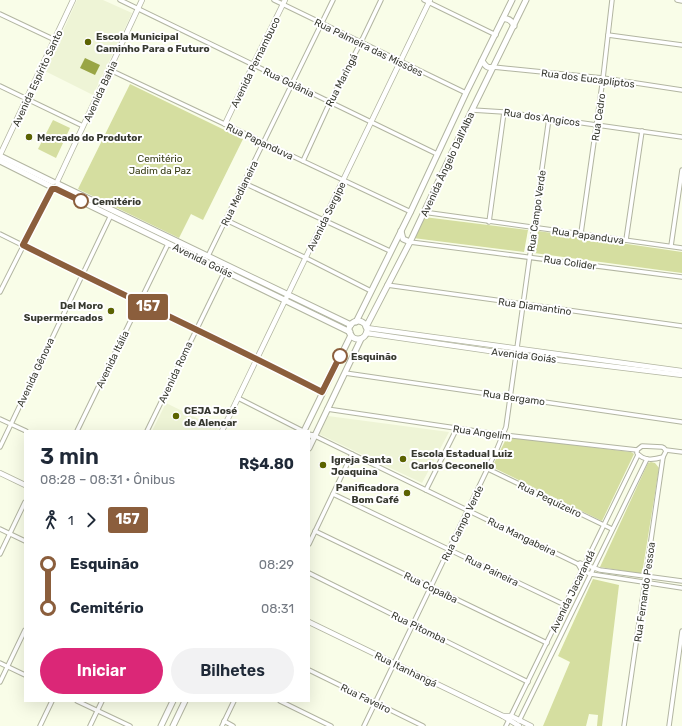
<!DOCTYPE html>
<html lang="pt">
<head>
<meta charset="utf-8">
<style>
	body { margin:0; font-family:Rubik,sans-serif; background:#f2f2f3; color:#1f2937; height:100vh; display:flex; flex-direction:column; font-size:15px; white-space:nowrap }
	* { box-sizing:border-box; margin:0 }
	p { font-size:13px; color:#747a83 }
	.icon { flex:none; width:22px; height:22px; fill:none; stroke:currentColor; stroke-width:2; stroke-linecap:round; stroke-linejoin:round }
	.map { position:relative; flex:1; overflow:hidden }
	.drawer { position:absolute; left:24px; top:430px; width:286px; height:272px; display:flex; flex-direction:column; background:#fff; border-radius:0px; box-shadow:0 4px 16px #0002 }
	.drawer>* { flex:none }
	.badge { padding:0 8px; border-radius:3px; font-size:14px; line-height:26px }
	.map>.badge { position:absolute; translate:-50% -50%; box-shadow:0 0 0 2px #fff }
	.legs { display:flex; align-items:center; gap:6px; height:44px; padding:0 16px; font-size:13px }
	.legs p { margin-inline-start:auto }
	.overview { display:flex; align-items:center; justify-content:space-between; height:68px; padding:0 16px }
	h1 { font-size:22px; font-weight:600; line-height:30px }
	.primary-button { display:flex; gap:8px; margin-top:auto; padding:8px 16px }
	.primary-button a { flex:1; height:46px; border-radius:24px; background:#db2777; color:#fff; font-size:16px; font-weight:600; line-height:46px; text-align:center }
	.primary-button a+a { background:#f2f2f3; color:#1f2937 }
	ul { padding:0 16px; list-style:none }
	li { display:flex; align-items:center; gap:14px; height:44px; font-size:15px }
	li i { display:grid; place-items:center; width:6px; height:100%; margin:0 5px; background:currentColor }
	li i::after { content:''; width:10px; height:10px; margin:-5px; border:3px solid; border-radius:50%; background:#fff }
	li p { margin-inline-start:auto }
	li:first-child i { background:linear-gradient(#0000 50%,currentColor 0) }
	li:last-child i { background:linear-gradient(currentColor 50%,#0000 0) }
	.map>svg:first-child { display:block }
	.built { fill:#eef4d6 }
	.green { fill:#d5dea0 }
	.water { fill:#99a545 }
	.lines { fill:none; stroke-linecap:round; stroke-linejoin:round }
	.minor-casing { stroke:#b2b5a1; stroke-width:5.5 }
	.tertiary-casing { stroke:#b2b5a1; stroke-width:6 }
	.secondary-casing { stroke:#b2b5a1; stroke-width:7 }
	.minor { stroke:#fff; stroke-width:3.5 }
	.tertiary { stroke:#fff; stroke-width:4.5 }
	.secondary { stroke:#fff; stroke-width:5 }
	.line-1-casing { stroke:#fff; stroke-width:9 }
	.line-1 { stroke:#8b5e3c; stroke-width:6 }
	.poi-dot { fill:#5b6301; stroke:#fff; stroke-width:1.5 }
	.stop-1-dot { fill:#fff; stroke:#8b5e3c; stroke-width:2 }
	.labels { text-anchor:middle; stroke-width:4; stroke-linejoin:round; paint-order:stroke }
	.poi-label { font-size:10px; font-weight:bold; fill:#373930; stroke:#fff; text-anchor:start }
	.street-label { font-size:10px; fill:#373930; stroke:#fff }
	.park-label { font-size:10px; fill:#373c14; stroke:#fff }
	.stop-label { font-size:10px; font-weight:bold; fill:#373930; stroke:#fff; text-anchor:start }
</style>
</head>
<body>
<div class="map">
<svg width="682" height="726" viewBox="0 0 682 726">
	<rect width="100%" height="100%" fill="#f9fde8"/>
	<!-- built -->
	<g class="built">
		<polygon points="77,0 103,0 132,13 93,95 45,71"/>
		<polygon points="166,403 219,429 218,431 152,431"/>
		<polygon points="328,416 449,432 422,483 319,434"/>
	</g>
	<!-- green -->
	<g class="green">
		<polygon points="130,84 243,139 203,220 191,214 179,238 78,189"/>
		<polygon points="53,120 70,128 56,158 38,149"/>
		<polygon points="424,217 528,230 524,252 413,238"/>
		<polygon points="538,231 682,252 682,273 534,253"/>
		<polygon points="507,437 631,452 634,454 602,521 492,467"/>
		<polygon points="651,462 655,463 659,468 642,574 600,567 648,463"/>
		<polygon points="593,579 619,585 602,726 597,726 598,715 589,714 586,726 543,726 570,662 558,656"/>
	</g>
	<!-- water -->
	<polygon class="water" points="85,58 100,65 95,75 80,68"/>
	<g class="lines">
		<defs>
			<g id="minor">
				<polyline points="120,0 437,154"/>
				<polyline points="274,0 466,93"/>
				<polyline points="424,0 496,35"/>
				<polyline points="677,0 682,1"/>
				<polyline points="0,14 55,40"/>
				<polyline points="608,35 682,45"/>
				<polyline points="493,67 603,78 682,90"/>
				<polyline points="110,70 411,212"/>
				<polyline points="0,86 83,126"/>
				<polyline points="472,110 504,112 682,137"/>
				<polyline points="303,161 330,102 361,42 381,0"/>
				<polyline points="244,183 390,251"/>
				<polyline points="423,212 682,248"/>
				<polyline points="226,220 306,258 371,291"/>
				<polyline points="489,222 504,112"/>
				<polyline points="581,233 603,78 612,0"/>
				<polyline points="0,234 139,303 257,359 322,392"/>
				<polyline points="626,240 642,131"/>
				<polyline points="410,242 682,277"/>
				<polyline points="671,246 682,170"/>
				<polyline points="208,256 333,0"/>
				<polyline points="387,285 682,326"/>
				<polyline points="0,292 52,189"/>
				<polyline points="345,373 682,422"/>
				<polyline points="238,398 303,431"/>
				<polyline points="327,409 503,435 637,450"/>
				<polyline points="0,419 26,431"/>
				<polyline points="77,431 168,244"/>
				<polyline points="147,431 225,271"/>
				<polyline points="315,436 578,564 580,563 600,570 682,581"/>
				<path d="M642 446 662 447 664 448 666 451 663 457C653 460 644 461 637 453V450Z"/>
				<polyline points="0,447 111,215"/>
				<polyline points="666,450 682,452"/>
				<polyline points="488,469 612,529"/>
				<polyline points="426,490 457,428"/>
				<polyline points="333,494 565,605"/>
				<polyline points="0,529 25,541"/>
				<polyline points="315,531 547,643"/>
				<polyline points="309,544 352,454"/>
				<polyline points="0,554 25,502"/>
				<polyline points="578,564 582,571 591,574 682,588"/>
				<polyline points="309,573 528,682"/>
				<polyline points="0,663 25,675"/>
				<polyline points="309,670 423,726"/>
				<polyline points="0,682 25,630"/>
				<polyline points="77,701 130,726"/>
				<polyline points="280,701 331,726"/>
				<polyline points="224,721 233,726"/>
				<polyline points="519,721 647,459"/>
				<polyline points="40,726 52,701"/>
				<polyline points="90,726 102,701"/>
				<polyline points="222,726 234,701"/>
				<polyline points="364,726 497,449 506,427 549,118"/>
				<polyline points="506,726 638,455"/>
				<polyline points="624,726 663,457"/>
				<polyline points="669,726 682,631"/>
			</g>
			<g id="tertiary">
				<polyline points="225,124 253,65 285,0"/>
				<polyline points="0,155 73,0"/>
				<polyline points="57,182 142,0"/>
				<polyline points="367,328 682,371"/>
				<polyline points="366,333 517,355 682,375"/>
				<polyline points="222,431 430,0"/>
				<polyline points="0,473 25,485"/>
				<polyline points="309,622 503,716 519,726"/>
				<polyline points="503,716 511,716 531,726"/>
			</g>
			<g id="secondary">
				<path d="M503 19C509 18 512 21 514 26"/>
				<path d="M482 61C485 65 487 69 493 67"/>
				<polyline points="0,156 53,182"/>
				<polyline points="0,161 50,186"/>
				<polyline points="58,184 351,325"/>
				<polyline points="56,189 350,332"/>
				<polyline points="401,231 403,239 410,242"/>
				<circle cx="358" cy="330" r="9"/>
				<polyline points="356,322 410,213 466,93 512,0"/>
				<polyline points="366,327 410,242 472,110 526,0"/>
				<polyline points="304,431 351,335"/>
				<polyline points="309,435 315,436"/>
				<polyline points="309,448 361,339"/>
				<polyline points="161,726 173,701"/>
				<polyline points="173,726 185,701"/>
			</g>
		</defs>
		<!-- minor casing -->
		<use href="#minor" class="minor-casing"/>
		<!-- tertiary casing -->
		<use href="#tertiary" class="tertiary-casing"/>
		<!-- secondary casing -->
		<use href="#secondary" class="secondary-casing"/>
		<!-- minor -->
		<use href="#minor" class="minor"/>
		<!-- tertiary -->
		<use href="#tertiary" class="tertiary"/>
		<!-- secondary -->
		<use href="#secondary" class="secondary"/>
	</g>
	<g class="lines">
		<defs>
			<path id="line-1" d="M81 201 56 189H52L23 245C122 295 223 341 322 392L340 356"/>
		</defs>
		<!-- line-1 casing -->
		<use href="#line-1" class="line-1-casing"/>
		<!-- line-1 -->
		<use href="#line-1" class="line-1"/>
	</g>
	<!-- markers -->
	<g class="poi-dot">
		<circle cx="88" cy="42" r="4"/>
		<circle cx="29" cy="137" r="4"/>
		<circle cx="111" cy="311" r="4"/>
		<circle cx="176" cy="416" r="4"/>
		<circle cx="403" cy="459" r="4"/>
		<circle cx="323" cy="465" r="4"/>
		<circle cx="407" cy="493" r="4"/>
	</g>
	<g class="stop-1-dot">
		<circle cx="81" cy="201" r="7"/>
		<circle cx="340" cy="356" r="7"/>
	</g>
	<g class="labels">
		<!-- poi labels -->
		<g class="poi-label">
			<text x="96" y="40">Escola Municipal<tspan x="96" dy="12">Caminho Para o Futuro</tspan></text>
			<text x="37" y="141">Mercado do Produtor</text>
			<text x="103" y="309" text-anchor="end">Del Moro<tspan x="103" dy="12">Supermercados</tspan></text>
			<text x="184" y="414">CEJA José<tspan x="184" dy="12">de Alencar</tspan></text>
			<text x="411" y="457">Escola Estadual Luiz<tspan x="411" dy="12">Carlos Ceconello</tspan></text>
			<text x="331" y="463">Igreja Santa<tspan x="331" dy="12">Joaquina</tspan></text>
			<text x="399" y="491" text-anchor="end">Panificadora<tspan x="399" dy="12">Bom Café</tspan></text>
		</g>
		<!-- street labels -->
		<g class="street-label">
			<text transform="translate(369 47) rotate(26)" y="4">Rua Palmeira das Missões</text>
			<text transform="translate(255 62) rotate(-64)" y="4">Avenida Pernambuco</text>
			<text transform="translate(37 78) rotate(-65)" y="4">Avenida Espírito Santo</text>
			<text transform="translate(588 78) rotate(7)" y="4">Rua dos Eucapliptos</text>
			<text transform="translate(341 80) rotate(-63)" y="4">Rua Maringá</text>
			<text transform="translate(289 82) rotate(26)" y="4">Rua Goiânia</text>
			<text transform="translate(100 91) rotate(-65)" y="4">Avenida Bahia</text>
			<text transform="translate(542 117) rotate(8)" y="4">Rua dos Angicos</text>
			<text transform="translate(598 117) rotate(-82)" y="4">Rua Cedro</text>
			<text transform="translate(260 141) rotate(25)" y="4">Rua Papanduva</text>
			<text transform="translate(447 164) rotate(-65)" y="4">Avenida Ângelo Dall'Alba</text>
			<text transform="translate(239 193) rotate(-64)" y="4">Rua Medianeira</text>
			<text transform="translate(536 211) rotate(-82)" y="4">Rua Campo Verde</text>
			<text transform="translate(326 216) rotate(-64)" y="4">Avenida Sergipe</text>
			<text transform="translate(588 235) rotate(8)" y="4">Rua Papanduva</text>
			<text transform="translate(203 260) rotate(26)" y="4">Avenida Goiás</text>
			<text transform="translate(570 262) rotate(8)" y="4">Rua Colider</text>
			<text transform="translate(535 306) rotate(8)" y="4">Rua Diamantino</text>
			<text transform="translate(524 355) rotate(7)" y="4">Avenida Goiás</text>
			<text transform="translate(112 359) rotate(-64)" y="4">Avenida Itália</text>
			<text transform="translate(35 372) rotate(-65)" y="4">Avenida Gênova</text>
			<text transform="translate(175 372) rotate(-65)" y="4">Avenida Roma</text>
			<text transform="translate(514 397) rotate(8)" y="4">Rua Bergamo</text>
			<text transform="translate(482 432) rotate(8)" y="4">Rua Angelim</text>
			<text transform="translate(550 499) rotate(26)" y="4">Rua Pequizeiro</text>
			<text transform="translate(462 523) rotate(-64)" y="4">Rua Campo Verde</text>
			<text transform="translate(522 536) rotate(26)" y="4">Rua Mangabeira</text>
			<text transform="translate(492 570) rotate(26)" y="4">Rua Paineira</text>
			<text transform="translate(431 587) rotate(26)" y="4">Rua Copaíba</text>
			<text transform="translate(572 591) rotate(-64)" y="4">Avenida Jacarandá</text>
			<text transform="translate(644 592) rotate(-82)" y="4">Rua Fernando Pessoa</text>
			<text transform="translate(419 627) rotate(26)" y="4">Rua Pitomba</text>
			<text transform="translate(406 669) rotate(26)" y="4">Rua Itanhangá</text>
			<text transform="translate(366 698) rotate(26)" y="4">Rua Faveiro</text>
		</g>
		<!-- park labels -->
		<g class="park-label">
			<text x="160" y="162">Cemitério<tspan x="160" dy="12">Jadim da Paz</tspan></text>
		</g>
		<!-- stop labels -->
		<g class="stop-label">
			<text x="92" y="205">Cemitério</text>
			<text x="351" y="360">Esquinão</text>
		</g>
	</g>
</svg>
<b class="badge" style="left:148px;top:307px;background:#8b5e3c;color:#fff">157</b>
<section class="drawer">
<div class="overview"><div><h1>3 min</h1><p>08:28 – 08:31 · Ônibus</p></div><b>R$4.80</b></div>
<div class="legs"><svg class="icon" aria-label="walk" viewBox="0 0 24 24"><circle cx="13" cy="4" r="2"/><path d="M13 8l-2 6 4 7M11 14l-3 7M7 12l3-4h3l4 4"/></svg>1<svg class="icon" aria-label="forward" viewBox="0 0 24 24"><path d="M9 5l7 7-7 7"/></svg><b class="badge" style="background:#8b5e3c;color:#fff">157</b></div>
<ul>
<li><i style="color:#8b5e3c"></i><b>Esquinão</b><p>08:29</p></li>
<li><i style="color:#8b5e3c"></i><b>Cemitério</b><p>08:31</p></li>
</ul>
<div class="primary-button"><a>Iniciar</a><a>Bilhetes</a></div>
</section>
</div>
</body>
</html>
